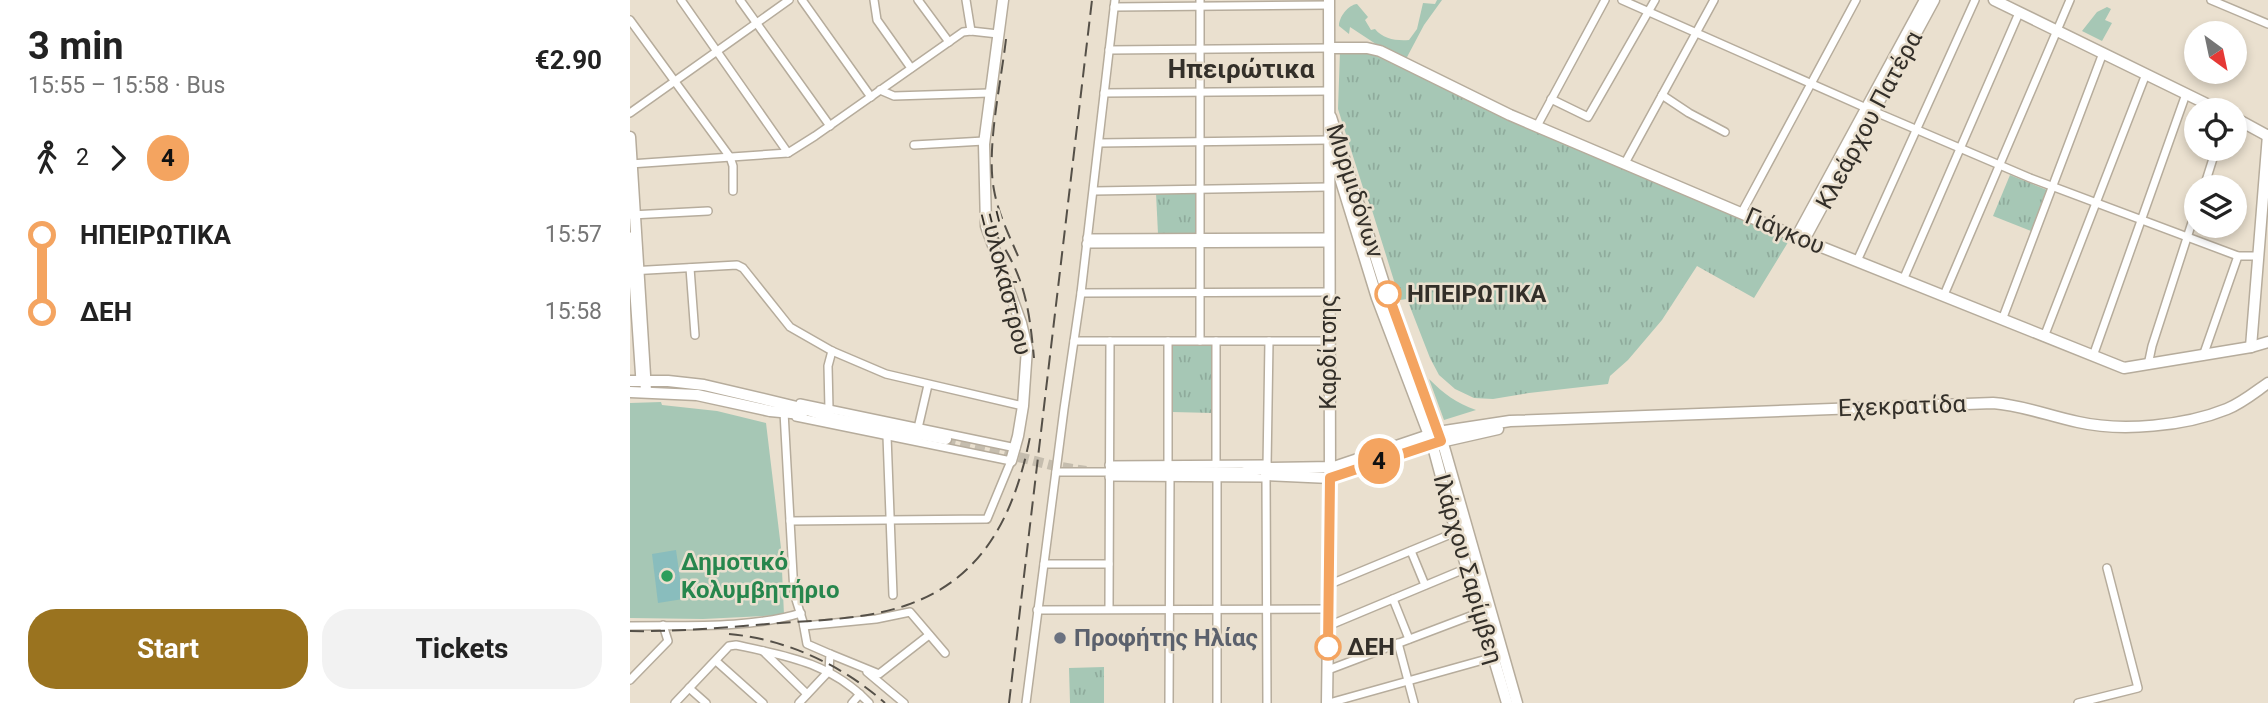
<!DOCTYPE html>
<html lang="en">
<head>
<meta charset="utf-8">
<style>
	body { margin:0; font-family:Roboto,sans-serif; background:#f2f2f2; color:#222; height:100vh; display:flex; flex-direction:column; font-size:26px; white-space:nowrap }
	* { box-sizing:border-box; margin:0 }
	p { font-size:23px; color:#767676 }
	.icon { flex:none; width:38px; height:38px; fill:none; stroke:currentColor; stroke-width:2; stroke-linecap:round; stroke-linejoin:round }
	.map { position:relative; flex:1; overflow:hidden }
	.sheet { display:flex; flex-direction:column; background:#fff; width:630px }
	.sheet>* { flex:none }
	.badge { padding:0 14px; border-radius:23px; font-size:24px; line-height:46px }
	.needle { width:46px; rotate:147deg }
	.buttons { position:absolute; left:1554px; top:21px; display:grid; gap:14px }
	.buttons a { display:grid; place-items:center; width:63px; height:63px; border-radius:50%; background:#fff; box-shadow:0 4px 10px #0003; font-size:35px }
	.map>.badge { position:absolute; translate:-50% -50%; box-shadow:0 0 0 4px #fff }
	.legs { display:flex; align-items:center; gap:10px; height:77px; padding:0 28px; font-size:23px }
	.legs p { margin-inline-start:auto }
	.head { display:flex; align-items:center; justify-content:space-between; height:119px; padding:0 28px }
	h1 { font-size:38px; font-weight:700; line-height:52px }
	.button { display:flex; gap:14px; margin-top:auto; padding:14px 28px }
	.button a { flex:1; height:80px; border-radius:28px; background:#9a731f; color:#fff; font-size:28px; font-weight:700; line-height:80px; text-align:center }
	.button a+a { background:#f2f2f2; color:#222 }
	ul { padding:0 28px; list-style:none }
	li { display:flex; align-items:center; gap:24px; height:77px; font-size:26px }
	li i { display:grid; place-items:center; width:10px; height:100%; margin:0 9px; background:currentColor }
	li i::after { content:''; width:18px; height:18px; margin:-9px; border:5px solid; border-radius:50%; background:#fff }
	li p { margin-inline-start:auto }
	li:first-child i { background:linear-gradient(#0000 50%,currentColor 0) }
	li:last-child i { background:linear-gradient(currentColor 50%,#0000 0) }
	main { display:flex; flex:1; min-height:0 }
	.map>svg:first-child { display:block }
	.green { fill:#a6c7b5 }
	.park { fill:url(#park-tufts) }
	.water { fill:#89bdbd }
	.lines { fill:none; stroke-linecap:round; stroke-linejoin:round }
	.secondary-tunnel { stroke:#c5bdae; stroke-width:10; stroke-dasharray:10 5; stroke-linecap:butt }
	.street-casing { stroke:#b6ac9c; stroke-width:10 }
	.secondary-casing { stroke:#b6ac9c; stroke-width:13 }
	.street { stroke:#fff; stroke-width:7 }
	.secondary { stroke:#fff; stroke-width:10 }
	.rail { stroke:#555048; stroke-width:2; stroke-dasharray:14 7; stroke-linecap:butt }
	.line-1-casing { stroke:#fff; stroke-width:16 }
	.line-1 { stroke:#f4a460; stroke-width:10 }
	.stop-1-dot { fill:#fff; stroke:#f4a460; stroke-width:3.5 }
	.leisure-dot { fill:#2e9e5b; stroke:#eae0cf; stroke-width:2.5 }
	.worship-dot { fill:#6b7280; stroke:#eae0cf; stroke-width:2.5 }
	.labels { text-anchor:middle; stroke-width:5; stroke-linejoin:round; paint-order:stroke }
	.street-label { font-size:24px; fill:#332f29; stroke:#eae0cf }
	.stop-label { font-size:24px; font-weight:bold; fill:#332f29; stroke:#eae0cf; text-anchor:start }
	.leisure-label { font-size:24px; font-weight:bold; fill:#27864d; stroke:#eae0cf; text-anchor:start }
	.worship-label { font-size:24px; font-weight:bold; fill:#5b616d; stroke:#eae0cf; text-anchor:start }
	.neighbourhood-label { font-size:26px; font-weight:bold; fill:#332f29; stroke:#eae0cf }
</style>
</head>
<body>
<main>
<section class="sheet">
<div class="head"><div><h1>3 min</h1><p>15:55 – 15:58 · Bus</p></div><b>€2.90</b></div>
<div class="legs"><svg class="icon" aria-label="walk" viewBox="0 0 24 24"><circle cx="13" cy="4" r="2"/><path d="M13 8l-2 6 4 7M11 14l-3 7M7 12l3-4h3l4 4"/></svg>2<svg class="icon" aria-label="forward" viewBox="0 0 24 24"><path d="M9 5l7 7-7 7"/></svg><b class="badge" style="background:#f4a460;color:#111">4</b></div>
<ul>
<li><i style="color:#f4a460"></i><b>ΗΠΕΙΡΩΤΙΚΑ</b><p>15:57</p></li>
<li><i style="color:#f4a460"></i><b>ΔΕΗ</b><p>15:58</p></li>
</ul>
<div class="button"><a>Start</a><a>Tickets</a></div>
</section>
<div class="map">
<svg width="1638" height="703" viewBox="0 0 1638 703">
	<defs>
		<pattern id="park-tufts" width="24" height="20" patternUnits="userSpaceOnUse" patternTransform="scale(1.75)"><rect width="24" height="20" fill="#a6c7b5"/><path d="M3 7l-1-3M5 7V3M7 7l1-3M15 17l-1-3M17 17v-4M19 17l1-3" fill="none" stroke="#8fab9c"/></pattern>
	</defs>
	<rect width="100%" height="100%" fill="#eae0cf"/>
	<!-- green -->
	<g class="green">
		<path d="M807 0H812L794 25 776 59 758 52 720 27 719 34 709 26C709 17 718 5 727 4L738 17 735 20 741 30 745 29C753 39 766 41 779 40L787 29 793 3 805 4Z"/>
		<polygon points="1477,7 1481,9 1475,20 1482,23 1472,41 1452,31 1467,12"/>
		<path d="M799 379C814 394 826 403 846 410L814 420Z"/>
		<polygon points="31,402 32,405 87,411 136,423 151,548 154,615 73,619 0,618 0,403"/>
	</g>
	<!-- park -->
	<g class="park">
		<polygon points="730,50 742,54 867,114 1160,239 1124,298 1067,266 1032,320 998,360 980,376 978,384 899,393 863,399 844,398 825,389 809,375 800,358 777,299 770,300 741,207 735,194 708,109 710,51"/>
		<polygon points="1380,175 1417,190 1401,231 1363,216"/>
		<polygon points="567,192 567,234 528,234 526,193"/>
		<polygon points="543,344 584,344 583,413 542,412"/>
		<polygon points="474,667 474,703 440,703 439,668"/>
	</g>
	<!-- water -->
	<polygon class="water" points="46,550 53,599 28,603 22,554"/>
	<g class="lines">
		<!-- secondary-tunnel -->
		<polyline class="secondary-tunnel" points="316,439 425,466 456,471"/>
		<defs>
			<g id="street">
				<polyline points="51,0 158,153"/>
				<polyline points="110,0 200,126"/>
				<polyline points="172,0 241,97"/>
				<polyline points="244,0 247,20 281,68"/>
				<polyline points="288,0 319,42"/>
				<polyline points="336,0 341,31"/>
				<polyline points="570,0 570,341"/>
				<polyline points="992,0 1243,111 1400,178 1608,256 1627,256"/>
				<polyline points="1581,0 1638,24"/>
				<polyline points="484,7 699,5"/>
				<polyline points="0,20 100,157 103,166 103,191"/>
				<polyline points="479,50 699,48"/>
				<polyline points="250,90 264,96 359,93"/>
				<polyline points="474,93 699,91"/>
				<polyline points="1032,95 1059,113 1095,132"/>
				<polyline points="921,99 958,117 1025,0"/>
				<polyline points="0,113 159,0"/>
				<polyline points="907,126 975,0"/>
				<polyline points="469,143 698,140"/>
				<polyline points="284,145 354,141"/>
				<polyline points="995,163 1084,0"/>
				<polyline points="0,164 158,153 185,136 333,32 341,31 368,34"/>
				<polyline points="1574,187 1586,149"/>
				<polyline points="464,191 698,187"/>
				<polyline points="1112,212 1226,0"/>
				<polyline points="1,215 78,211"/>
				<polyline points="0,236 10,381"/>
				<polyline points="457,238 698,237"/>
				<polyline points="456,244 698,243"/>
				<polyline points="1227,261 1345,0"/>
				<polyline points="60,268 65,335"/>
				<polyline points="0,271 107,265 113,268 160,327 202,351 256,374 393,406"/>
				<polyline points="1273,280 1389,13"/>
				<polyline points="451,293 698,292"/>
				<polyline points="1314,295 1440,0"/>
				<polyline points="1372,320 1473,53"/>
				<polyline points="1414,337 1516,74"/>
				<polyline points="444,341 698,341"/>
				<polyline points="586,341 586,464"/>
				<polyline points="1463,356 1556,94"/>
				<polyline points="1573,356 1608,256"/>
				<polyline points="1518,365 1522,346 1566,210"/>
				<polyline points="170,403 386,448"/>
				<polyline points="199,409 198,366 202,351"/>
				<polyline points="154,412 164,593 173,622 177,644 200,654 199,671 169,703"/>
				<polyline points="288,428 298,385"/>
				<polyline points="257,436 263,595"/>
				<polyline points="538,464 538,341"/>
				<polyline points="479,465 637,464"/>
				<polyline points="637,467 639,341"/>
				<polyline points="426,472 479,472"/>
				<polyline points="636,475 637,703"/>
				<polyline points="479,477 636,478"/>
				<polyline points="160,521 357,519 381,461 166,417"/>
				<polyline points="781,551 795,585"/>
				<polyline points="414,564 479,564"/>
				<polyline points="698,585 826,532"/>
				<polyline points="763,599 779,639"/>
				<polyline points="479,609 480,341"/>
				<polyline points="407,610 698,609"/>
				<path d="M0 626C53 625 120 629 171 613"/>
				<polyline points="174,626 246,619 280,612 315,653"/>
				<polyline points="698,626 837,568"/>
				<polyline points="768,643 784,703"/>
				<polyline points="133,651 177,694"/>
				<polyline points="200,654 249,674 299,635"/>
				<polyline points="86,661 133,703"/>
				<polyline points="698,670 851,612"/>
				<polyline points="237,672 274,703"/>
				<polyline points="0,680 38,641 33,625"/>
				<polyline points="59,688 76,703"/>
				<path d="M45 703 99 646 106 645C158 656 201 663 239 703"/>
				<polyline points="222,703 230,694"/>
				<polyline points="396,703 434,409 451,293 485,0"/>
				<polyline points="539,703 540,477"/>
				<polyline points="587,703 587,478"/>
				<polyline points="699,703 864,657"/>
				<polyline points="1448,703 1508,688 1477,568"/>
			</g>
			<g id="secondary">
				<polyline points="373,0 354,144 356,226 391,323 397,348 393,406 388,436 381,461"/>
				<polyline points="1364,0 1589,110"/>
				<polyline points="699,48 737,48 750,51 880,115 1174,240 1494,368 1621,347 1638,342"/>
				<polyline points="701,117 757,293 814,447 887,703"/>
				<polyline points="1605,118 1638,136"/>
				<polyline points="0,137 16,391"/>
				<polyline points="702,152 747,298 802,443 826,532 877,703"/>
				<polyline points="1167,236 1295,0"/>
				<polyline points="1174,240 1304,0"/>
				<polyline points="1621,347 1638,135"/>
				<polyline points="0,381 38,381 74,385 171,408 206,419 316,439"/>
				<polyline points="0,392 67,395 140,411 172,414"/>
				<polyline points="487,471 620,473"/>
				<path d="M615 472 637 468 704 467 808 432 880 421 1363 403C1392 405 1419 416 1448 422 1492 432 1555 426 1597 409 1612 403 1625 392 1638 383"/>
				<polyline points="636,475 700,478 793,446 868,429"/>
				<polyline points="697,703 700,485 699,0"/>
			</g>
		</defs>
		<!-- street casing -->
		<use href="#street" class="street-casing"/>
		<!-- secondary casing -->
		<use href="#secondary" class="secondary-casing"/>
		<!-- street -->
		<use href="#street" class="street"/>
		<!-- secondary -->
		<use href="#secondary" class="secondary"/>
		<!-- rail -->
		<g class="rail">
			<path d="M376 39C371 83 356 149 364 190 368 213 379 235 388 256"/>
			<path d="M364 232C395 276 399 307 404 358"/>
			<path d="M0 631C50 632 100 627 150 623 192 620 237 619 277 605 355 578 385 512 400 437"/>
			<path d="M99 634C156 639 212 665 255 703"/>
			<polyline points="379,703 462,0"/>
		</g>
	</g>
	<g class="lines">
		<defs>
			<polyline id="line-1" points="698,647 700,478 811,441 758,294"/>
		</defs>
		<!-- line-1 casing -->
		<use href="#line-1" class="line-1-casing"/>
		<!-- line-1 -->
		<use href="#line-1" class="line-1"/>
	</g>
	<!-- markers -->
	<g class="stop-1-dot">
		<circle cx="758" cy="294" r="12"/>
		<circle cx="698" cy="647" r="12"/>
	</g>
	<circle class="leisure-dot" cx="37" cy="576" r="7"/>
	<circle class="worship-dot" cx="430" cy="638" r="7"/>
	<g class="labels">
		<!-- street labels -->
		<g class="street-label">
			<text transform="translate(1239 120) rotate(-62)" y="8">Κλεάρχου Πατέρα</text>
			<text transform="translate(725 191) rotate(72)" y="8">Μυρμιδόνων</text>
			<text transform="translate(1155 231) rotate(23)" y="8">Γιάγκου</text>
			<text transform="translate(376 283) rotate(76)" y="8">Ξυλοκάστρου</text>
			<text transform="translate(698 352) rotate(-90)" y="8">Καρδίτσης</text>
			<text transform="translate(1272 406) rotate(-2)" y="8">Εχεκρατίδα</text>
			<text transform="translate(838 569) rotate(74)" y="8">Ιλάρχου Σαρίμβεη</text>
		</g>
		<!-- stop labels -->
		<g class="stop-label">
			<text x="777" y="302">ΗΠΕΙΡΩΤΙΚΑ</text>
			<text x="717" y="655">ΔΕΗ</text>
		</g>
		<!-- leisure labels -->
		<g class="leisure-label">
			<text x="51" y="570">Δημοτικό<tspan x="51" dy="28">Κολυμβητήριο</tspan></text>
		</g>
		<!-- worship labels -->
		<g class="worship-label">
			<text x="444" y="646">Προφήτης Ηλίας</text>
		</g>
		<!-- neighbourhood labels -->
		<g class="neighbourhood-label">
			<text x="611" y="78">Ηπειρώτικα</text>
		</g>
	</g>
</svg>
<div class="buttons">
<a><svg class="needle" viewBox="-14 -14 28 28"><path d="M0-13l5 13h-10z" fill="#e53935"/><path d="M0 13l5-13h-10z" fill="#767676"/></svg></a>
<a><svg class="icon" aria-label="locate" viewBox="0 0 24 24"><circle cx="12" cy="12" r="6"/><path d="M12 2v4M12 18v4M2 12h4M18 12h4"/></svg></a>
<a><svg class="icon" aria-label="layers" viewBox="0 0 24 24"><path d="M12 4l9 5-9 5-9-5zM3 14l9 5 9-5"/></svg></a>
</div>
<b class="badge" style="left:749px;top:461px;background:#f4a460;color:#111">4</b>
</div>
</main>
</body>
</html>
